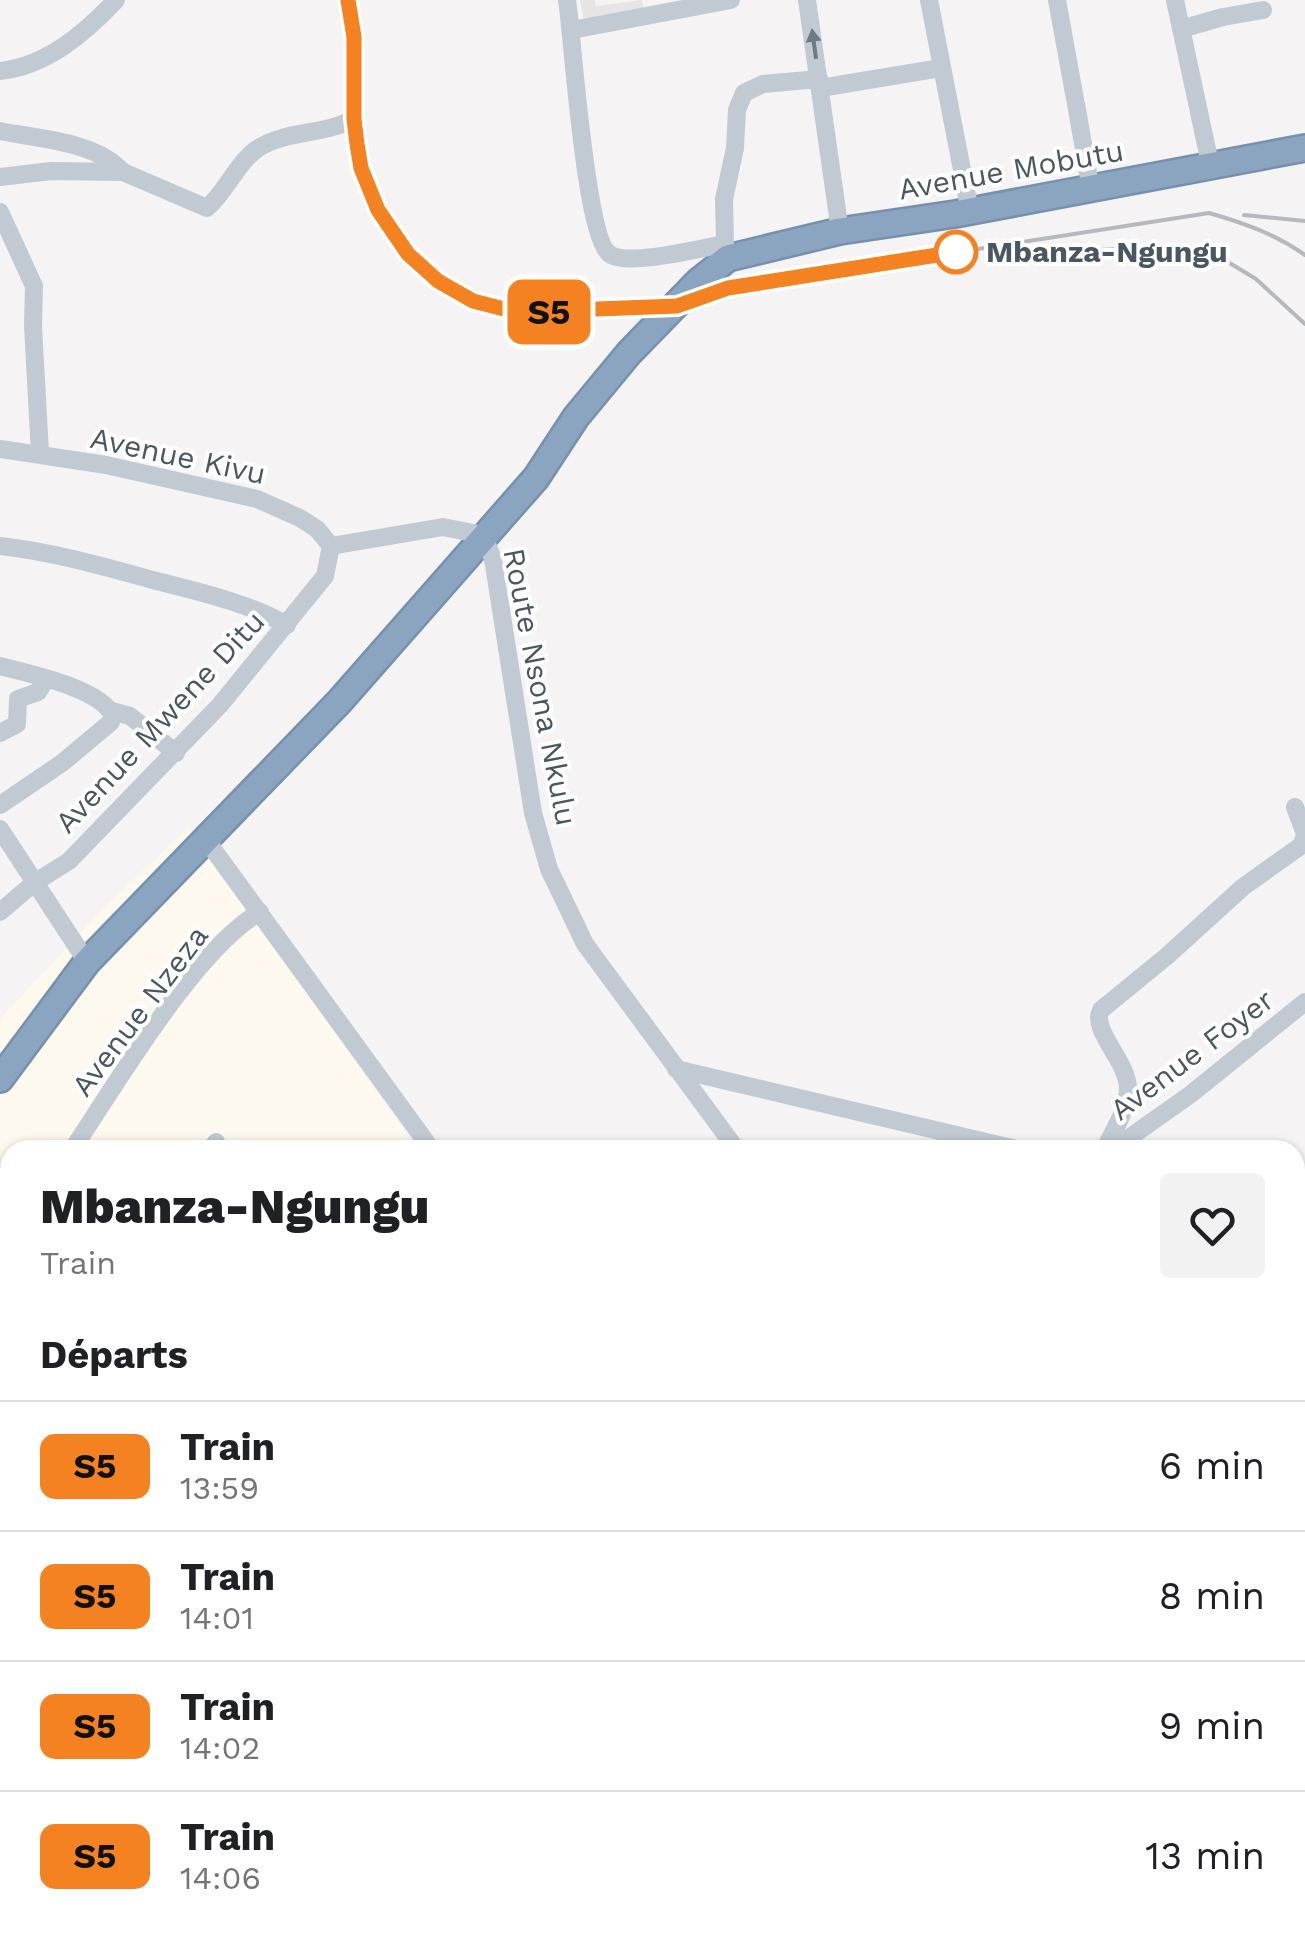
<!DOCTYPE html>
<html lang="fr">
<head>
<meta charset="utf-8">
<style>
	body { margin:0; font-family:"Work Sans",sans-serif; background:#f2f2f2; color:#202124; height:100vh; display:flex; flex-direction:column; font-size:38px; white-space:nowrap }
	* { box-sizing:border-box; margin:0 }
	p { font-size:32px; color:#757577 }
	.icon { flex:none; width:55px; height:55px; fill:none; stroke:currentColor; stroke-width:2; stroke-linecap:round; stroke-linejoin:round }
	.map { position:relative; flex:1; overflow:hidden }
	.panel { position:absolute; left:0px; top:1140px; width:1305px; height:800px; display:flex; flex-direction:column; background:#fff; border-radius:30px 30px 0 0; box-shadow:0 2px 8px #0004 }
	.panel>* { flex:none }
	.badge { padding:0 20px; border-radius:15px; font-size:35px; line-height:65px }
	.map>.badge { position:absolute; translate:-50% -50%; box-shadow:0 0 0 5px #fff }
	h2 { padding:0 40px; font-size:38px; line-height:90px }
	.round { display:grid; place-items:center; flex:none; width:105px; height:105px; border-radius:10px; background:#f2f2f2 }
	.head { display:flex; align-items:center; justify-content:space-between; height:170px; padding:0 40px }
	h1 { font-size:48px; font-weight:800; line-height:75px }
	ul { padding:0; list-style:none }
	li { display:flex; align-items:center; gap:30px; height:130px; padding:0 40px; border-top:2px solid #e0e0e0 }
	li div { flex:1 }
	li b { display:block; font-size:38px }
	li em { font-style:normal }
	li .badge { min-width:110px; font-weight:700; text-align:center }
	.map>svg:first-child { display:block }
	.commercial { fill:#fdf9ef }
	.education { fill:#e6e4e5 }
	.cemetery { fill:url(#cemetery-stones) }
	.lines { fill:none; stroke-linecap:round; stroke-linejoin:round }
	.highway-casing { stroke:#7690ad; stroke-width:30 }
	.minor { stroke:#c1cad2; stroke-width:18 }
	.highway { stroke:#8ba5c1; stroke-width:25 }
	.rail { stroke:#b5b8bd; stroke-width:4 }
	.oneway { fill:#6e7983 }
	.line-casing { stroke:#fff; stroke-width:22 }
	.line { stroke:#f58220; stroke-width:15 }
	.stop-dot { fill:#fff; stroke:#f58220; stroke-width:5 }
	.labels { text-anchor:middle; stroke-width:8; stroke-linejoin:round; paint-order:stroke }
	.street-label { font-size:30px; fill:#4a5661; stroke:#fff }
	.stop-label { font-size:30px; font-weight:bold; fill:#4a5661; stroke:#fff; text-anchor:start }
</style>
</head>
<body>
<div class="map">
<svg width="1305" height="1940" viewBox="0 0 1305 1940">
	<defs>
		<pattern id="cemetery-stones" width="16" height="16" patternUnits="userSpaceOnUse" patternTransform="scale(2.5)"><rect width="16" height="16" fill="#c3f1d5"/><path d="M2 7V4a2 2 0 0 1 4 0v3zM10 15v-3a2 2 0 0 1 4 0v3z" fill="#a0c6b0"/></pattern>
	</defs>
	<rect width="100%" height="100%" fill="#f5f3f3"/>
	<!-- commercial -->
	<polygon class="commercial" points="189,827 418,1150 10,1150 10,1272 0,1285 0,1019 101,911"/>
	<!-- education -->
	<polygon class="education" points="580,0 595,0 596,6 642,0 644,10 584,20"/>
	<!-- cemetery -->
	<polygon class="cemetery" points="763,1930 947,1930 963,1940 762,1940"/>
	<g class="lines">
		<defs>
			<polyline id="highway" points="0,1079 87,962 339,702 536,478 576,417 629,353 698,282 728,258 840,231 955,214 1305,148"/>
		</defs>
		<!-- highway casing -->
		<use href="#highway" class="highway-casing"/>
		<!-- minor -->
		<g class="minor">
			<path d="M567 0C573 38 585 242 611 255 632 266 700 248 725 244L728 258"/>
			<polyline points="807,0 840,231"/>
			<polyline points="929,0 970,211"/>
			<polyline points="1057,0 1075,99"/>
			<polyline points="1175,0 1211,168"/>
			<polyline points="1181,29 1223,17 1263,10"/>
			<polyline points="572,30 731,0"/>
			<path d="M0 71C47 66 85 33 116 0"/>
			<polyline points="820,88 941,68"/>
			<polyline points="1076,104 1091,189"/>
			<path d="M0 131C39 139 95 141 123 172"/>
			<path d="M0 177 51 171 123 172 207 208C227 191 238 160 260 147 289 130 325 135 353 119"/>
			<polyline points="0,212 34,286 33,326 40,453"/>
			<polyline points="725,244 724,199 735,148 737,110 744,93 763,84 819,79"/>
			<polyline points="0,449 106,465 257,499 300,518 317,529 331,546"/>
			<path d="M0 546C53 552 102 566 153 580 199 592 246 602 287 625"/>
			<polyline points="331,546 443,527 483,535 493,559 533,813 549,869 585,944 737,1150"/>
			<path d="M0 666C29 674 101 688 113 716L111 722 62 763 0 805"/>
			<polyline points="112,711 130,716 176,753"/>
			<polyline points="0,733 17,724 18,699 38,692 46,679"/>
			<polyline points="0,829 87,962"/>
			<polyline points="207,841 432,1150"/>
			<polyline points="0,912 34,883 69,861 220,705 325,576 331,546"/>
			<polyline points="676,1069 1020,1150"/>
			<path d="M72 1150C116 1085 195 949 260 912"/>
			<polyline points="211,1150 216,1142"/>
			<path d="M1104 1150C1113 1132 1127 1111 1128 1090 1129 1062 1090 1030 1101 1010L1167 956 1243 887 1302 845 1305 834 1295 807"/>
			<polyline points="1112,1150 1191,1094 1305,1002"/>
			<polyline points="0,1175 10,1182"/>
			<polyline points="0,1253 10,1239"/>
			<polyline points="0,1294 10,1301"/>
			<polyline points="1295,1319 1305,1327"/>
			<polyline points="0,1410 10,1417"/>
			<polyline points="0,1449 10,1435"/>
			<polyline points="0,1529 10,1535"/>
			<polyline points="1295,1547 1305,1540"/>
			<polyline points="1295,1601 1305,1613"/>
			<polyline points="0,1630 10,1616"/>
			<polyline points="0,1805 10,1814"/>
			<polyline points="0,1872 10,1856"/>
			<polyline points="1295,1913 1305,1926"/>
			<polyline points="450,1930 455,1940"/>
			<polyline points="103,1940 108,1930"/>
			<polyline points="240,1940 245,1930"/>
			<polyline points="349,1940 355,1930"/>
		</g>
		<!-- highway -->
		<use href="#highway" class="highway"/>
		<!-- rail -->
		<g class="rail">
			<path d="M348 0 354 37 353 119 361 168 378 210 393 235 408 254 439 281 473 301 516 312 677 305 727 288 1209 213C1244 223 1275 234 1305 255"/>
			<polyline points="1244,215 1305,221"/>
			<polyline points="1030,253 1189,246 1223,259 1256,279 1305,324"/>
		</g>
	</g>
	<!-- one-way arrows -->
	<defs><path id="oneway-solid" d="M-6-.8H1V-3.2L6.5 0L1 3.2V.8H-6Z" transform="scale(2.5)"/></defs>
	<use class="oneway" href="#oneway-solid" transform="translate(814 44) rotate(-98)"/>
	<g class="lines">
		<defs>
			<polyline id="line" points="348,0 354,37 354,119 357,144 361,168 378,210 408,254 438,281 473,301 516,312 677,306 728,288 956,252 943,254"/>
		</defs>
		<!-- line casing -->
		<use href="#line" class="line-casing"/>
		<!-- line -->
		<use href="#line" class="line"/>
	</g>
	<!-- markers -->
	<circle class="stop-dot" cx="956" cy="252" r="20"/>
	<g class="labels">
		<!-- street labels -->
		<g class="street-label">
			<text transform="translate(1011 170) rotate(-10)" y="10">Avenue Mobutu</text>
			<text transform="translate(178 456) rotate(12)" y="10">Avenue Kivu</text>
			<text transform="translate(540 687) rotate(79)" y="10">Route Nsona Nkulu</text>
			<text transform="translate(160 722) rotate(-47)" y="10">Avenue Mwene Ditu</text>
			<text transform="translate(140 1011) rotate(-53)" y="10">Avenue Nzeza</text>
			<text transform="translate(1192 1055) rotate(-37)" y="10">Avenue Foyer</text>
		</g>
		<!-- stop labels -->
		<g class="stop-label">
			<text x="986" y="262">Mbanza-Ngungu</text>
		</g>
	</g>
</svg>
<b class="badge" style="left:549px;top:312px;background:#f58220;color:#111">S5</b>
<section class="panel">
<div class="head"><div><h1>Mbanza-Ngungu</h1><p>Train</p></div><a class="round"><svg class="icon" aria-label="heart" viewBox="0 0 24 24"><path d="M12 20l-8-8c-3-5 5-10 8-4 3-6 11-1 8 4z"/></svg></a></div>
<h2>Départs</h2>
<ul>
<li><span class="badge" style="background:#f58220;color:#111">S5</span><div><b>Train</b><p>13:59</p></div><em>6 min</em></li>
<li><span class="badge" style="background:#f58220;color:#111">S5</span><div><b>Train</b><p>14:01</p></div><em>8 min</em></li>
<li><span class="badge" style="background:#f58220;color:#111">S5</span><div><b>Train</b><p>14:02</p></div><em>9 min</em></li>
<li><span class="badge" style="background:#f58220;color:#111">S5</span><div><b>Train</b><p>14:06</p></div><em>13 min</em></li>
</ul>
</section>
</div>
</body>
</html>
